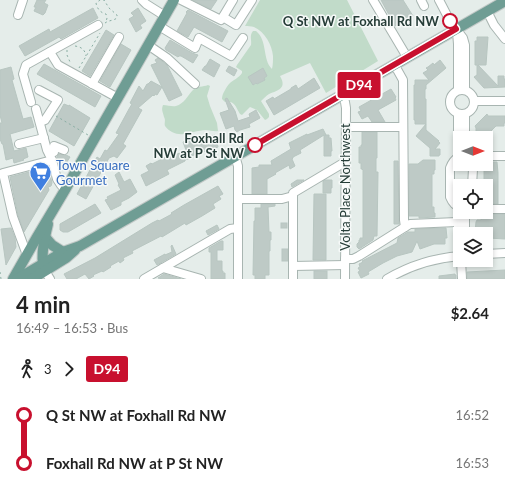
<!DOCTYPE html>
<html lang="en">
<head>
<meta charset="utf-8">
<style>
	body { margin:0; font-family:Lato,sans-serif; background:#f6f6f6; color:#222; height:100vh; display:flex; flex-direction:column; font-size:15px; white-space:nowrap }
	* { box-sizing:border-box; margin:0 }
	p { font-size:13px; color:#767676 }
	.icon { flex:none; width:22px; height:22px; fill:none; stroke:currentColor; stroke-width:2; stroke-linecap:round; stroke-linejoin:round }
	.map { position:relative; height:279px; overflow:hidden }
	.details { display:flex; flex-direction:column; background:#fff; flex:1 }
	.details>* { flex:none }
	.badge { padding:0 8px; border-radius:3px; font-size:14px; line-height:26px }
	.needle { width:26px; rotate:90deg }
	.tools { position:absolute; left:453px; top:131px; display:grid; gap:8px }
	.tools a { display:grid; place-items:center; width:40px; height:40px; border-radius:0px; background:#fff; box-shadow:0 2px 6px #0003; font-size:20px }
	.map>.badge { position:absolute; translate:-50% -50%; box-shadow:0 0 0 2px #fff }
	.legs { display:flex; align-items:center; gap:6px; height:44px; padding:0 16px; font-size:13px }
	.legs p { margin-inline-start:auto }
	.overview { display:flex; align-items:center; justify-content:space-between; height:68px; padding:0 16px }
	h1 { font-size:22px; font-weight:700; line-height:30px }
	ul { padding:0 16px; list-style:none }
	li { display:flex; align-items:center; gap:14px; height:48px; font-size:15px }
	li i { display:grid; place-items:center; width:6px; height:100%; margin:0 5px; background:currentColor }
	li i::after { content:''; width:10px; height:10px; margin:-5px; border:3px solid; border-radius:50%; background:#fff }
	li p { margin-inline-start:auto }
	li:first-child i { background:linear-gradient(#0000 50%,currentColor 0) }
	li:last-child i { background:linear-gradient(currentColor 50%,#0000 0) }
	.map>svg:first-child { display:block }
	.green { fill:#c1dbc9; fill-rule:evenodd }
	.building { fill:#becac6; stroke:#b8c6c1 }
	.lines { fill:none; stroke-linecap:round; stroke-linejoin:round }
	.minor-casing { stroke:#a8b5b1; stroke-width:10 }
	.major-casing { stroke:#c2c9c7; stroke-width:12 }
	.path { stroke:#89ada3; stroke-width:1; stroke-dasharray:2 3; stroke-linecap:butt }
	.minor { stroke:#fff; stroke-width:8 }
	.major { stroke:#6f9d94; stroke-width:10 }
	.line-1-casing { stroke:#fff; stroke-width:9 }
	.line-1 { stroke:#c8102e; stroke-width:6 }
	.stop-1-dot { fill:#fff; stroke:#c8102e; stroke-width:2 }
	.labels { text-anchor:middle; stroke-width:3; stroke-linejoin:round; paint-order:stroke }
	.stop-label { font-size:13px; font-weight:bold; fill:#263d38; stroke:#f6f9f8; text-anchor:end }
	.shop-label { font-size:13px; fill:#366cbe; stroke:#f6f9f8; text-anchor:start }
	.street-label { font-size:13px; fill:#263d38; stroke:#f6f9f8 }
</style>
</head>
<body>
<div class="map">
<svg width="505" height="279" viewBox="0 0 505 279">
	<rect width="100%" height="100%" fill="#e5edea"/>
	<!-- green -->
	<g class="green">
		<path d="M260 0H347L378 61 326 93 310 63 280 76C287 88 279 90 269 94 266 96 264 98 261 101L269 114V117L267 119 265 120 257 110 250 107 242 115 240 114C235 106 235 101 225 102L222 99C222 94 226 88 229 84 233 80 239 78 242 73V71L236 67 237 65 251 45C252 40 249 36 253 31H256C268 41 262 59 272 69 273 65 273 60 273 56 272 45 265 32 254 27 251 26 248 26 245 26ZM263 69 267 76 264 78V80L257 84 256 83 253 85Z"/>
		<path d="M208 85 210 86 207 96 210 106 217 123 218 131C214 132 210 130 206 130 195 130 183 138 172 132 170 131 167 129 165 126 164 123 166 120 164 117 163 112 161 110 163 105 168 105 172 107 176 106 184 104 188 95 193 90 197 86 203 87 208 85Z"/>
	</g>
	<!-- building -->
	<g class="building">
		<polygon points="37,0 46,0 44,3 48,5 45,13 43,15 34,11 36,7 34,7"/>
		<polygon points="193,0 217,0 211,9"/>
		<polygon points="381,0 403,0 413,16 395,26"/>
		<polygon points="93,8 98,18 61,39 59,37 25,56 19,46 49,29 50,32"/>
		<polygon points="138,8 146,21 140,25 142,28 136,32 129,19 134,16 131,13"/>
		<polygon points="188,10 228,31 222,42 194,27 188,37 177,31 187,13 186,12"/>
		<polygon points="106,30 114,35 90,76 82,71"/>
		<polygon points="477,37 488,37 486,65 478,65 498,86 498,76 504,76 504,79 505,79 505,87 484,88 474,77 477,75 477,65 475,65 475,41 477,41"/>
		<polygon points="170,40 192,53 198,55 193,63 181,56 179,56 178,57 166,50 165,48"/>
		<polygon points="121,44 131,50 110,87 100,81"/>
		<polygon points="158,58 167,65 182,95 169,101 151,65 157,63 155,60"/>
		<polygon points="210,59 220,65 214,77 202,70 205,66 206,66"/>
		<polygon points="440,60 446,68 426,85 426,89 425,89 425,99 426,99 426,130 439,141 438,141 440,143 435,149 440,149 440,155 439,155 439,156 430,156 430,148 416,136 426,124 415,124 415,120 414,120 414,85 415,85 415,80 429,80 423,73 428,70 426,68 428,67 433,63 434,65"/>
		<polygon points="44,64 101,96 95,107 37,74"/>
		<polygon points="229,66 237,70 234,76 226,71"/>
		<polygon points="11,67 14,79 12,80 23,119 31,117 34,127 10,134 14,151 26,148 28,157 23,159 24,160 14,163 13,158 6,160 3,144 2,144 0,139 0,123 2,123 0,115 0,70"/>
		<polygon points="263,68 267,76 264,78 265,80 257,84 256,83 253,85 248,77"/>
		<polygon points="314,78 320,88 274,115 266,101 273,97 274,99 291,89 291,88 296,85 298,89"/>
		<polygon points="151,81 162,87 157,95 155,94 154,96 153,95 138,108 142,110 123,144 126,146 117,158 114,156 109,158 86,199 77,194 97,157 100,159 105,150 107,151 119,134 116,133 129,109 132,104 130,103 139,86 143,91 147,84 148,84"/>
		<polygon points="391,89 396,97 395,98 396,100 378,110 385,122 372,122 368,116 362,119 358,112 361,111 359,107"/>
		<polygon points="227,98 235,111 238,121 250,117 249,114 256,110 260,118 249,124 250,127 240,130 237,132 235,130 234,126 226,129 220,113 229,110 225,99"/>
		<polygon points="64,104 69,106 69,105 90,118 74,146 49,131"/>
		<polygon points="487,114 488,116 505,116 505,123 504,123 504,126 496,126 487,135 487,138 476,138 476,128 475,126"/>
		<polygon points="323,129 326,135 325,135 329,135 329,138 331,138 332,151 331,151 331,156 324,156 324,135 300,150 301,153 293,157 293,158 292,159 295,166 290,169 289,165 275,173 276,174 267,179 267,194 252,194 252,168 259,167 259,165 272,165 271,161 291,149 289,143 307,134 307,135"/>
		<polygon points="362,132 377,132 377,158 376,158 376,172 378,172 377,236 374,236 373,240 359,249 357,247 357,244 359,242 359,240 360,240 360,238 363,238 363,170 362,169 361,169 361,163 359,163 359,147 361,147 361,145 362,145"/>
		<polygon points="215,135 218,147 191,156 191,158 185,160 185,161 167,170 169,174 146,186 141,175 149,171 146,166 151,163 152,164 170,155 171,157 186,150 183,142 191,139 192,142"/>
		<polygon points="59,154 64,155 66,155 70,157 65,165 64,165 61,169 60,169 57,157"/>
		<polygon points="423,160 435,160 435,170 434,170 434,174 432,174 432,207 434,207 434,213 435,213 435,217 419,218 419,216 409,216 409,164 418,164"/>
		<polygon points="394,161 398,161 399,224 394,224"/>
		<polygon points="486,162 497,162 498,173 498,204 486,204 486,186 484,186 484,169 483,169 483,164 486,164"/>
		<polygon points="48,167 52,183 51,186 48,187 49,190 24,232 18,215 10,177"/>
		<polygon points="119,172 124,182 130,179 137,192 129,198 121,202 121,205 111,210 105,200 108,199 107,197 121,190 118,185 119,184 115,175"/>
		<polygon points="297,180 304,180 292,187 291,184"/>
		<polygon points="325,180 332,180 332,188 331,188 331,193 323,193 323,181"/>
		<polygon points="218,186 223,194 219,196 221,199 213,204 215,208 202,216 186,225 185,223 162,237 161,236 132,251 133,253 123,258 124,260 120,263 119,261 110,266 111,267 103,272 102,271 93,275 94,276 89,279 85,274 76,279 67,279 64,274 95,258 152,223 158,220 159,221 172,214 171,213 184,205"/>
		<polygon points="314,194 326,194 326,260 313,260"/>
		<polygon points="95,204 101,213 68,232 63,232 60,230 60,224"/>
		<polygon points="261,204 275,204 275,206 268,207 269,232 271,232 271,240 270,240 270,251 269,251 269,275 265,275 265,279 255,279 255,275 253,275 254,221 255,221 255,208 261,208"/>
		<polygon points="484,214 505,214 505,239 488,238 488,236 486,236 486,234 479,234 479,232 475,232 476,222 477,220 481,220 481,218 484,218"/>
		<rect x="281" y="223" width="6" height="5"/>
		<polygon points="217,225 219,229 208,235 206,231"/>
		<polygon points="11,228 15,238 16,247 6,265 1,229"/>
		<polygon points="446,228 447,238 445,238 445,244 434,244 420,249 417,241 412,252 397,256 383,263 368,272 369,274 361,278 358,272 360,271 358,268 360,267 359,264 363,262 362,261 397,243 398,238 408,232 415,232 415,229"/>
		<polygon points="221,241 223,241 223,250 217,250 217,261 222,261 222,271 223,271 223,273 225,273 225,279 211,279 211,252 209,252 209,248"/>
		<polygon points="172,245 176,254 157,265 154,260 165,254 165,255 172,252 171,246"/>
		<rect x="282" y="249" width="6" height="12"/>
		<polygon points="505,270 505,279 467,279 467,272"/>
		<rect x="314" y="271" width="13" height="8"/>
		<polygon points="164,274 181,279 163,279 158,278"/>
		<polygon points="455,274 455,275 456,275 456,279 439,279 439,276"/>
	</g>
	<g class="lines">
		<defs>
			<g id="minor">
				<polyline points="142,0 146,4 165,16"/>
				<polyline points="181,0 221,20 233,0"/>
				<polyline points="373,0 407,57"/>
				<polyline points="421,0 424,6"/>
				<polyline points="439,0 450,21 456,29 463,38 465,45 465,90"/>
				<polyline points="487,11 494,25 505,39"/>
				<polyline points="18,15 23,0"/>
				<polyline points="223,17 236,25 252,0"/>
				<polyline points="159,26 195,48 199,38 231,56 243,38"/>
				<polyline points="457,32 458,44 458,90"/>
				<polyline points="148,45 167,58 195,84"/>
				<polyline points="50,52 58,65 118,98"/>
				<polyline points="394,64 403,80 404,220 405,227 410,224 457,222"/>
				<polyline points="92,84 119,37"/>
				<circle cx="462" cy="102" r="12"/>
				<polyline points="39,90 58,100 45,120 40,122"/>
				<polyline points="343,95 345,102 346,108 345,279"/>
				<polyline points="475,101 505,101"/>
				<polyline points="31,102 23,74 26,65 98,25"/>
				<polyline points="36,109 47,150 52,160 57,179 61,185 65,190"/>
				<polyline points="458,114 458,158"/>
				<polyline points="346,127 403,127"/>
				<polyline points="465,138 465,114"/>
				<polyline points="19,144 44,138"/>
				<polyline points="49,153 54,152 54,146 64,150"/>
				<polyline points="235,156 238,166 238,279"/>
				<polyline points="486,156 505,156"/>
				<path d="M460 157C454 159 452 163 450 168V197C452 202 455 206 460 207"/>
				<polyline points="471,164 473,169 472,186"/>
				<polyline points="238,199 282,199 293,196"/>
				<polyline points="458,207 458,248 460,254"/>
				<polyline points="486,209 505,209"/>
				<polyline points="465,212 465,234"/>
				<polyline points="486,254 505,253"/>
				<polyline points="27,255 13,217 3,173 52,160"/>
				<polyline points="345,259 353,259 359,256 405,227"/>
				<polyline points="461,260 462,279"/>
				<polyline points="293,266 345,265"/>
				<polyline points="163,268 201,279"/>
				<polyline points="45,271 50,279"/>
				<polyline points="144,279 230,229 238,228"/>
				<polyline points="293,279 293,193 345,162"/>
				<path d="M387 279C409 266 434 258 460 256"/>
			</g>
			<g id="major">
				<polyline points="45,237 52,245 63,252"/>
				<path d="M44 267C40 256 45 236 48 224"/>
				<polyline points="13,279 37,237 65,190 174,0"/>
				<polyline points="17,279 63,252 80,246 505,1"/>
				<polyline points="32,279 66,258 75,250"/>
			</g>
		</defs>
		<!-- minor casing -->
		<use href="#minor" class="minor-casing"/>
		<!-- major casing -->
		<use href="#major" class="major-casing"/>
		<!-- path -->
		<g class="path">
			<path d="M105 23C109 20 113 21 117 18V15L109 8 104 0H100L96 3C97 9 101 13 106 14L107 18 106 22"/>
			<path d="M75 46C82 47 85 50 86 56"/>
			<polyline points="67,50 67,55 70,62"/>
			<polyline points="79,68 100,33"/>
			<polyline points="56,116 88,135"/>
			<polyline points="0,272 1,279"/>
		</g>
		<!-- minor -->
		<use href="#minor" class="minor"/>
		<!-- major -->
		<use href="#major" class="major"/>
	</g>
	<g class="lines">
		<defs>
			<polyline id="line-1" points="255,145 456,29 450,21"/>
		</defs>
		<!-- line-1 casing -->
		<use href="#line-1" class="line-1-casing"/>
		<!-- line-1 -->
		<use href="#line-1" class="line-1"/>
	</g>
	<!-- icons -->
	<defs>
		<symbol id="supermarket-pin" viewBox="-11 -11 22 30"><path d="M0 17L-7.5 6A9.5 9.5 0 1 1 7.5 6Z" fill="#3f7fe0" stroke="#f6f9f8"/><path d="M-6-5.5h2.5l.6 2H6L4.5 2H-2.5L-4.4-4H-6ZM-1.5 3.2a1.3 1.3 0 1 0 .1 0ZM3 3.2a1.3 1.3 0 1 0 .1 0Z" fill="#fff"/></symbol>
	</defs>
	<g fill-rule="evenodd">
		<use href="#supermarket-pin" x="28" y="160" width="25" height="34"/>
	</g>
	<!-- markers -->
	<g class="stop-1-dot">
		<circle cx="450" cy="21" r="7"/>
		<circle cx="255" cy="145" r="7"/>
	</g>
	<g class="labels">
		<!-- stop labels -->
		<g class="stop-label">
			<text x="439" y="26">Q St NW at Foxhall Rd NW</text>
			<text x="244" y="143">Foxhall Rd<tspan x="244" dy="15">NW at P St NW</tspan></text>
		</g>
		<!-- shop labels -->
		<g class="shop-label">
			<text x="56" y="170">Town Square<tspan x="56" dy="15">Gourmet</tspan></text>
		</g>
		<!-- street labels -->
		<g class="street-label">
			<text transform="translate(345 187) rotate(-90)" y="5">Volta Place Northwest</text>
		</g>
	</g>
</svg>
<div class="tools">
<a><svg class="needle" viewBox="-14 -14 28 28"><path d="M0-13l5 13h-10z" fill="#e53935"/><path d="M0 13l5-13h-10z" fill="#767676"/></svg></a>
<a><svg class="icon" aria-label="locate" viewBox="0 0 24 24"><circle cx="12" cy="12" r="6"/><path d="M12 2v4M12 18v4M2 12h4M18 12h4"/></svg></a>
<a><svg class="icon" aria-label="layers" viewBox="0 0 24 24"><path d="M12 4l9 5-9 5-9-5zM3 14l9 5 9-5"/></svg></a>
</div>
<b class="badge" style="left:359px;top:85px;background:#c8102e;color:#fff">D94</b>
</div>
<section class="details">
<div class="overview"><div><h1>4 min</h1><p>16:49 – 16:53 · Bus</p></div><b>$2.64</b></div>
<div class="legs"><svg class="icon" aria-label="walk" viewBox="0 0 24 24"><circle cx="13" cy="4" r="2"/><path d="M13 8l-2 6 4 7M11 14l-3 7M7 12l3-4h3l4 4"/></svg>3<svg class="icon" aria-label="forward" viewBox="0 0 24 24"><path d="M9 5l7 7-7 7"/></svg><b class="badge" style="background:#c8102e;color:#fff">D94</b></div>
<ul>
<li><i style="color:#c8102e"></i><b>Q St NW at Foxhall Rd NW</b><p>16:52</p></li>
<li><i style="color:#c8102e"></i><b>Foxhall Rd NW at P St NW</b><p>16:53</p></li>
</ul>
</section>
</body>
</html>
